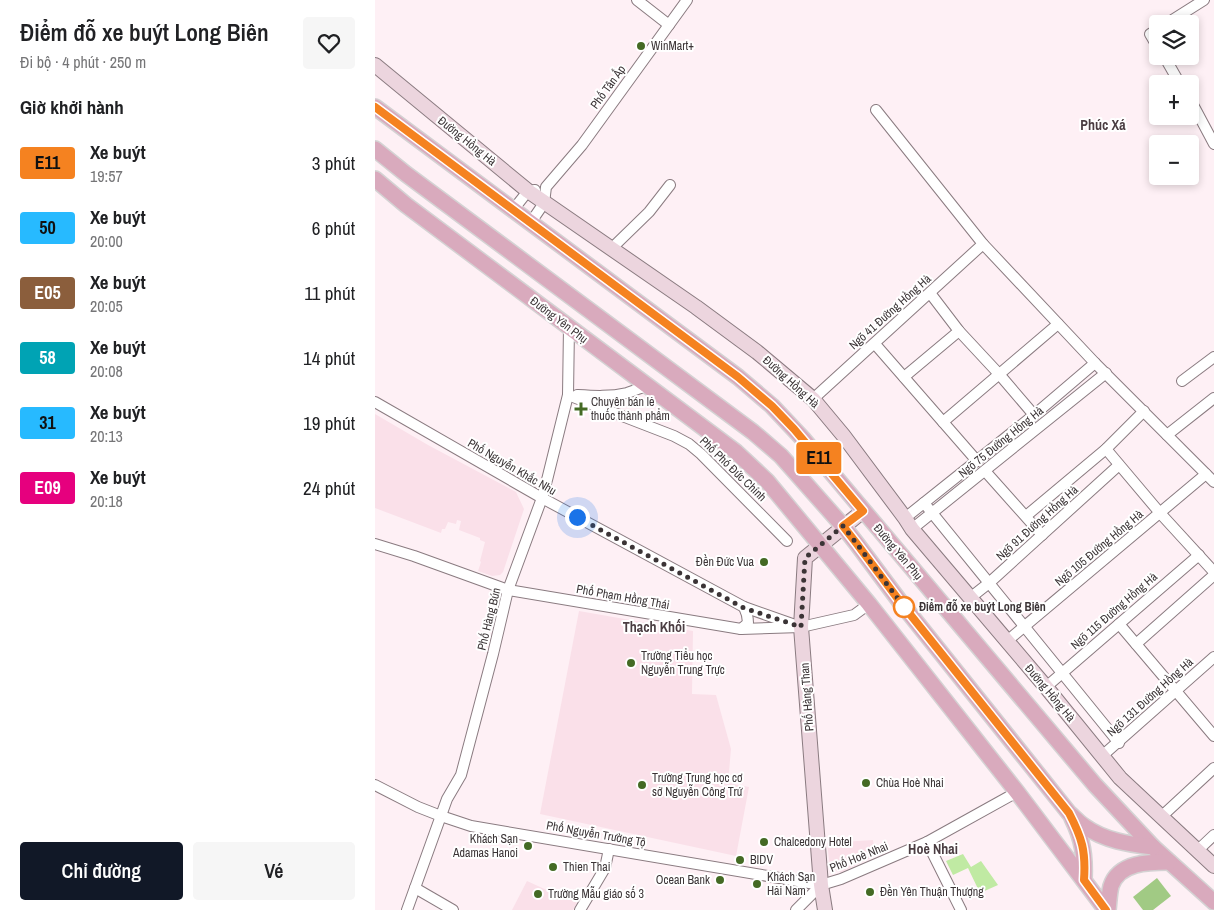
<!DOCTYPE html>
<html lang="vi">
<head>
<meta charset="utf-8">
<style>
	body { margin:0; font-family:"Archivo Narrow",sans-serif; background:#f6f6f6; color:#202124; height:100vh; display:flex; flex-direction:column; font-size:19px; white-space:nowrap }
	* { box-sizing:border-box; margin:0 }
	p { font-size:16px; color:#757577 }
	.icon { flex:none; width:28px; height:28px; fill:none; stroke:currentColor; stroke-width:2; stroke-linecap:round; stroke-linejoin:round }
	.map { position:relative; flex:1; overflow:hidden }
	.panel { display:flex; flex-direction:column; background:#fff; width:375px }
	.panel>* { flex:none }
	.badge { padding:0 10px; border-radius:4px; font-size:18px; line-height:32px }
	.fabs { position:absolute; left:774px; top:15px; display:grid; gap:10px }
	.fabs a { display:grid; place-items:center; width:50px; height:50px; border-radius:5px; background:#fff; box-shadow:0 2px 8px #0003; font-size:25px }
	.you { position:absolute; width:25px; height:25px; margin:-12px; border:4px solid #fff; border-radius:50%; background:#1a73e8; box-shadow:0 0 0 8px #1a73e833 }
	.map>.badge { position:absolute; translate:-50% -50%; box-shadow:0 0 0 2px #fff }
	h2 { padding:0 20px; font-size:19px; line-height:45px }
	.round { display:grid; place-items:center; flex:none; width:52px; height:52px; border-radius:5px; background:#f6f6f6 }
	.summary { display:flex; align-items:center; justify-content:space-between; height:85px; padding:0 20px }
	h1 { font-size:24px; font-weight:600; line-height:38px }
	.button { display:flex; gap:10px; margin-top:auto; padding:10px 20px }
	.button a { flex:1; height:58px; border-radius:5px; background:#111827; color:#fff; font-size:20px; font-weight:600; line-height:58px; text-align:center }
	.button a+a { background:#f6f6f6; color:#202124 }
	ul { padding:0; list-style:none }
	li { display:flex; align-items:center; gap:15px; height:65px; padding:0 20px }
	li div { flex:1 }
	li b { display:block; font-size:19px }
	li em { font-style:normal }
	li .badge { min-width:55px; font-weight:700; text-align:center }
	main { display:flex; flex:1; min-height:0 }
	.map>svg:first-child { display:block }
	.built { fill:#fae0e9 }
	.green { fill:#c0eaa3 }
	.forest { fill:#a1ca84 }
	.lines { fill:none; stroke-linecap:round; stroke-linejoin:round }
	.street-casing { stroke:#8a7b80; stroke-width:12 }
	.secondary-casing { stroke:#8a7b80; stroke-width:16 }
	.primary-casing { stroke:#d4d2d3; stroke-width:18 }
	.street { stroke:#fff; stroke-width:10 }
	.secondary { stroke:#ecd5de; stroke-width:14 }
	.primary { stroke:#d9aabd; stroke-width:15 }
	.line-casing { stroke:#fff; stroke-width:11 }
	.line { stroke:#f58220; stroke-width:8 }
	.walk { stroke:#3b3436; stroke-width:5; stroke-dasharray:0 9 }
	.poi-dot { fill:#446a24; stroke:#fff; stroke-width:2 }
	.stop-dot { fill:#fff; stroke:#f58220; stroke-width:2.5 }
	.labels { text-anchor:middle; stroke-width:4; stroke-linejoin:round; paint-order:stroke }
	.poi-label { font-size:12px; fill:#3b3436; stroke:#fff; text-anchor:start }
	.street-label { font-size:12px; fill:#3b3436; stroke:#fff }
	.stop-label { font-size:12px; font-weight:bold; fill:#3b3436; stroke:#fff; text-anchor:start }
	.neighbourhood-label { font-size:14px; font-weight:bold; fill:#4b3d42; stroke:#fff }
</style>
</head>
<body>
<main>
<section class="panel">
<div class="summary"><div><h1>Điểm đỗ xe buýt Long Biên</h1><p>Đi bộ · 4 phút · 250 m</p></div><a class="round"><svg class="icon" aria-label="heart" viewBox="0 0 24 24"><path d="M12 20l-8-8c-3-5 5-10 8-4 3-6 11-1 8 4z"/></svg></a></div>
<h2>Giờ khởi hành</h2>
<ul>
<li><span class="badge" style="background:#f58220;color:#111">E11</span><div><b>Xe buýt</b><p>19:57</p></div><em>3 phút</em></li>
<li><span class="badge" style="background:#27baff;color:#111">50</span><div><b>Xe buýt</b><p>20:00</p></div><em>6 phút</em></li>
<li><span class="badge" style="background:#8b5e3c;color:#fff">E05</span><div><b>Xe buýt</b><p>20:05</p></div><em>11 phút</em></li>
<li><span class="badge" style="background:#00a3b4;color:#fff">58</span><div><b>Xe buýt</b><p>20:08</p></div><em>14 phút</em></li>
<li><span class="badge" style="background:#27baff;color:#111">31</span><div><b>Xe buýt</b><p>20:13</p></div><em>19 phút</em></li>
<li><span class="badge" style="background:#e6007e;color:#fff">E09</span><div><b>Xe buýt</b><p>20:18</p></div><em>24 phút</em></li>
</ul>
<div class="button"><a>Chỉ đường</a><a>Vé</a></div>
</section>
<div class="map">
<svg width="839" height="910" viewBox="0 0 839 910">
	<rect width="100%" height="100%" fill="#fef0f5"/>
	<!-- built -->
	<g class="built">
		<polygon points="0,414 53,445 141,492 149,509 128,572 125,575 117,576 103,571 106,562 105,561 110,542 105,540 105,538 84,530 86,521 82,520 81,524 73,522 70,529 67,529 66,533 0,508"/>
		<polygon points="204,611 318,631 317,694 341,695 356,749 353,783 374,787 361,856 165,814"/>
		<polygon points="498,840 500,856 467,872 464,872 455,867 452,843"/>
		<polygon points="152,881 187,897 189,896 202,903 198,910 137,910"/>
	</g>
	<!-- green -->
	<polygon class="green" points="588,854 596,867 606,861 623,885 605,893 593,868 578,875 571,861"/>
	<!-- forest -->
	<polygon class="forest" points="782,878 796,896 778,910 768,910 758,897"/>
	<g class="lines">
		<defs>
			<g id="street">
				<polyline points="262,0 294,25"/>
				<polyline points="791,24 829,0"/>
				<polyline points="782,30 775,34 782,46"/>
				<polyline points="789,56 805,84"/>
				<polyline points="815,99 839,144"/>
				<polyline points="501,110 608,244 720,363 839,482"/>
				<polyline points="138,210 153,191 160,190"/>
				<polyline points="156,222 169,203 171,187 207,145 312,0"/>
				<polyline points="236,249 274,212 295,185"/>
				<polyline points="555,293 584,331 624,374 659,415"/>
				<polyline points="500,344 602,461"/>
				<polyline points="529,377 584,331"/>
				<polyline points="807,381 839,357"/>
				<polyline points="193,395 299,436 314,444 326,454 412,541"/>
				<path d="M202 395C219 396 235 397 252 393 258 391 265 388 272 386"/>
				<polyline points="438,399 608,244"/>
				<polyline points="0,402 167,498 369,607 420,625"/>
				<polyline points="568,422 683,324"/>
				<polyline points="792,435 839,398"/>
				<polyline points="731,449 785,513 839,572"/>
				<polyline points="610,471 667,535"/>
				<polyline points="549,503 744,743"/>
				<polyline points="651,516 731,449 769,411"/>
				<polyline points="530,518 659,415 720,363"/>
				<polyline points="537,529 731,373"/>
				<polyline points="0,544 39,556 133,590 366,629 426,627 479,615 494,604"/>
				<polyline points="595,598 614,583 744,465"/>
				<polyline points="744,624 839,736"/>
				<path d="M366 629 373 623C373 617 372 613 369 607"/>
				<polyline points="632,641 831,474"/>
				<polyline points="761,644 839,575"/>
				<polyline points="671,687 824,555"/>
				<polyline points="727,756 839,657"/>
				<polyline points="0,785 43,807 66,816 96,826 446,885"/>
				<polyline points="786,817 839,768"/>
				<polyline points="552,842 586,910"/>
				<polyline points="822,851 839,835"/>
				<polyline points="40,888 78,910"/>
				<polyline points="32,910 72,799 86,775 118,654 133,590 167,498 172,480 193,395 194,327"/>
				<polyline points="205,910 230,868 234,849"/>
				<polyline points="421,910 446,885 466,879 552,842 642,792"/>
			</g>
			<g id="secondary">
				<polyline points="0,65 153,191 321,307 382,352 438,399 468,435 530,518 537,529 671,687 745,778 839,866"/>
				<polyline points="450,910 446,885 426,627 430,558 488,511"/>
			</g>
			<g id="primary">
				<polyline points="0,107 363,377 397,406 429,440 720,785 778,847 839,902"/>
				<path d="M0 149 31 174 378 432 406 456 468 526 482 544 526 603 694 813C699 817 703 822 709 826 730 841 754 844 778 847"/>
				<polyline points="0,179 31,205 361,452 392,481 494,604 642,792 731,910"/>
				<path d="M697 818C708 840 710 856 709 880"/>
				<path d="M733 910C734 902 734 894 736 886 744 862 774 862 794 862"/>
			</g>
		</defs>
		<!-- street casing -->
		<use href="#street" class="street-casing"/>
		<!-- secondary casing -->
		<use href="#secondary" class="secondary-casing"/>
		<!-- primary casing -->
		<use href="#primary" class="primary-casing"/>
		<!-- street -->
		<use href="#street" class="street"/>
		<!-- secondary -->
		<use href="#secondary" class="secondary"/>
		<!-- primary -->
		<use href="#primary" class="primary"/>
	</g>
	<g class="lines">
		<defs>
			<path id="line" d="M0 107 363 377 397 406 419 429 488 511 468 526 482 544 526 603 694 813C707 838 711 851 709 880L731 910"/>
		</defs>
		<!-- line casing -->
		<use href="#line" class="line-casing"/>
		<!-- line -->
		<use href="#line" class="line"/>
		<!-- walk -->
		<polyline class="walk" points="202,517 369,608 426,627 430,558 468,526 482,544 529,607"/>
	</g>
	<!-- markers -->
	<g class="poi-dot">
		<circle cx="266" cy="46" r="5"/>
		<path d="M203.5 401.5h5v5h5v5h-5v5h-5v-5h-5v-5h5z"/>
		<circle cx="389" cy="562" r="5"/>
		<circle cx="256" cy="663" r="5"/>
		<circle cx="491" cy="783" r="5"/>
		<circle cx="267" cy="785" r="5"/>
		<circle cx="389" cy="842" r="5"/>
		<circle cx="153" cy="846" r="5"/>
		<circle cx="365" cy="860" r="5"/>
		<circle cx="178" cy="867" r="5"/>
		<circle cx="345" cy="880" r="5"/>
		<circle cx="382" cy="884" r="5"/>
		<circle cx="495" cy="892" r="5"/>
		<circle cx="163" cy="894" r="5"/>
	</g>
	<circle class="stop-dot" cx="529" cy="607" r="10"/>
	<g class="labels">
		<!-- poi labels -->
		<g class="poi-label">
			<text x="276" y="50">WinMart+</text>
			<text x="216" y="406">Chuyên bán lẻ<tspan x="216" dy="14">thuốc thành phẩm</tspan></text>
			<text x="379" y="566" text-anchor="end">Đền Đức Vua</text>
			<text x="266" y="660">Trường Tiểu học<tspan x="266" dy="14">Nguyễn Trung Trực</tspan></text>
			<text x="277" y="782">Trường Trung học cơ<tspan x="277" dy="14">sở Nguyễn Công Trứ</tspan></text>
			<text x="501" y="787">Chùa Hoè Nhai</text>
			<text x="143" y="843" text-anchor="end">Khách Sạn<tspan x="143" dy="14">Adamas Hanoi</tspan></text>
			<text x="399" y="846">Chalcedony Hotel</text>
			<text x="375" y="864">BIDV</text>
			<text x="188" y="871">Thien Thai</text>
			<text x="392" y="881">Khách Sạn<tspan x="392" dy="14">Hải Nam</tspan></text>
			<text x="335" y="884" text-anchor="end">Ocean Bank</text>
			<text x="505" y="896">Đền Yên Thuận Thượng</text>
			<text x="173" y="898">Trường Mẫu giáo số 3</text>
		</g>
		<!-- street labels -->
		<g class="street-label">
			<text transform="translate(233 87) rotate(-54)" y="4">Phố Tân Ấp</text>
			<text transform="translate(92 141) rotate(39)" y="4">Đường Hồng Hà</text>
			<text transform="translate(515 312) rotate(-42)" y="4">Ngõ 41 Đường Hồng Hà</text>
			<text transform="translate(184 320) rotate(37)" y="4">Đường Yên Phụ</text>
			<text transform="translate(416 382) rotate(42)" y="4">Đường Hồng Hà</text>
			<text transform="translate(626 442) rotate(-39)" y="4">Ngõ 75 Đường Hồng Hà</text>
			<text transform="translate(137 467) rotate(30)" y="4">Phố Nguyễn Khắc Nhu</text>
			<text transform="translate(358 469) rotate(44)" y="4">Phố Phó Đức Chính</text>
			<text transform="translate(662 523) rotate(-42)" y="4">Ngõ 91 Đường Hồng Hà</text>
			<text transform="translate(724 548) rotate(-40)" y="4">Ngõ 105 Đường Hồng Hà</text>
			<text transform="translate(523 552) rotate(50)" y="4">Đường Yên Phụ</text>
			<text transform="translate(248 597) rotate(10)" y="4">Phố Phạm Hồng Thái</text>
			<text transform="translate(739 611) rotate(-41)" y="4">Ngõ 115 Đường Hồng Hà</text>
			<text transform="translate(114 619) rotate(-76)" y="4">Phố Hàng Bún</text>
			<text transform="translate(675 693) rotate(50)" y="4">Đường Hồng Hà</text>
			<text transform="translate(432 697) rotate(-94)" y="4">Phố Hàng Than</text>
			<text transform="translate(775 697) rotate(-42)" y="4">Ngõ 131 Đường Hồng Hà</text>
			<text transform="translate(221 834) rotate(10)" y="4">Phố Nguyễn Trường Tộ</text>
			<text transform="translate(484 857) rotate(-22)" y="4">Phố Hoè Nhai</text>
		</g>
		<!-- stop labels -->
		<g class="stop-label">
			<text x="544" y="611">Điểm đỗ xe buýt Long Biên</text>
		</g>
		<!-- neighbourhood labels -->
		<g class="neighbourhood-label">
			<text x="728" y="130">Phúc Xá</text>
			<text x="279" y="632">Thạch Khối</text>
			<text x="558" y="854">Hoè Nhai</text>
		</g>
	</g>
</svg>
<div class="fabs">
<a><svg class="icon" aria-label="layers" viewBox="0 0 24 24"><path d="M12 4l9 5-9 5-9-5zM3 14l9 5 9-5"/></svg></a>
<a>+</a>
<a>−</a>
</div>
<div class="you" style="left:202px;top:517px"></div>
<b class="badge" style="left:444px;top:458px;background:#f58220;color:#111">E11</b>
</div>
</main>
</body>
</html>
